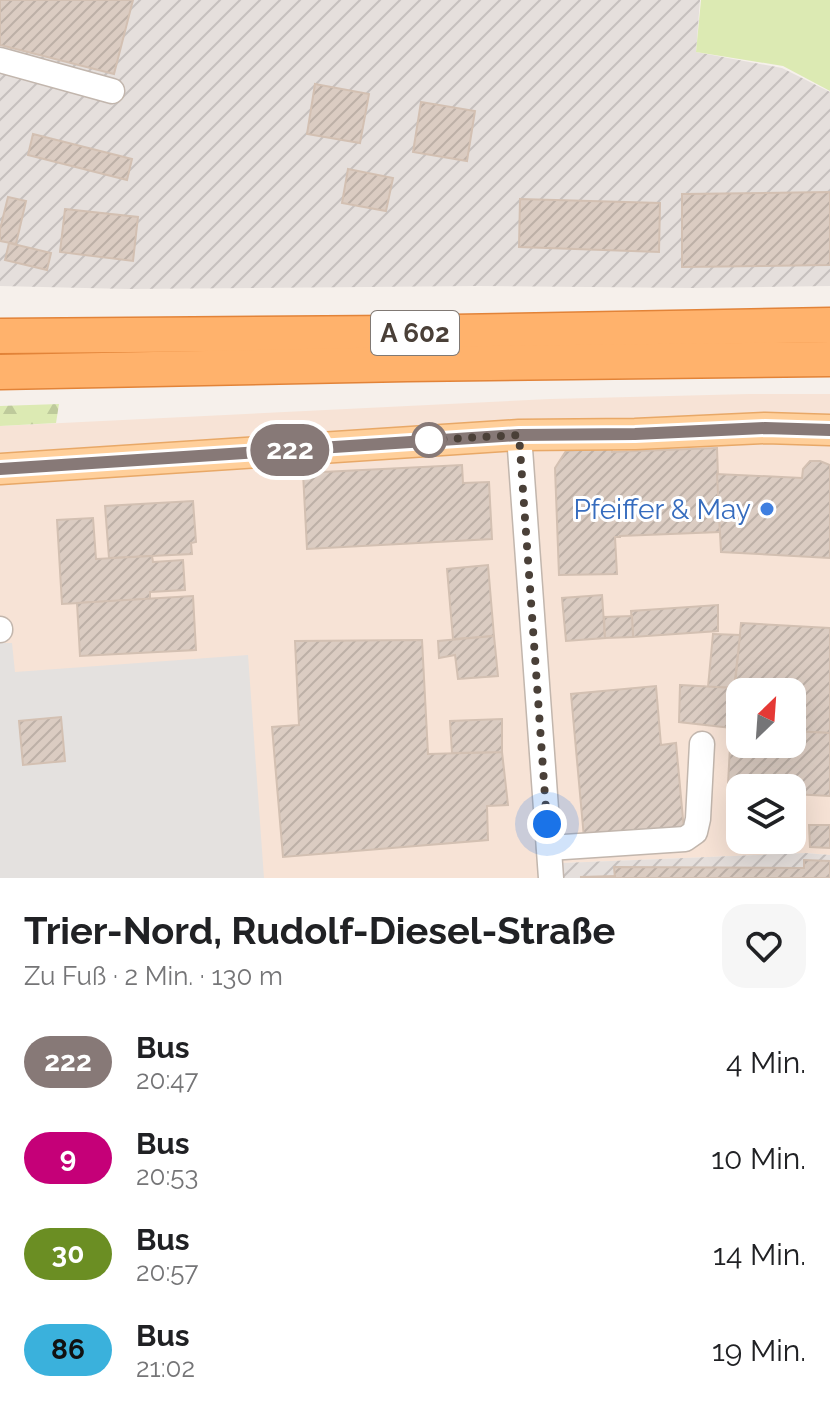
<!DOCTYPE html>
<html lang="de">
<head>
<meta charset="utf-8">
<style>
	body { margin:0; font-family:Raleway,sans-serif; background:#f6f6f6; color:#202124; height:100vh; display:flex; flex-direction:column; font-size:30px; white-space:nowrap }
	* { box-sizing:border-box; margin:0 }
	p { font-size:26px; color:#757577 }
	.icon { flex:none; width:44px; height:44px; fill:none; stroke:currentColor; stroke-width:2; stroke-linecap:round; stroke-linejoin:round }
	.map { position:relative; height:878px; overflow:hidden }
	.side { display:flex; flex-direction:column; background:#fff; flex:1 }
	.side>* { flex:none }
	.badge { padding:0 16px; border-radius:26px; font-size:28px; line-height:52px }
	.needle { width:52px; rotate:25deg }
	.fabs { position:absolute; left:726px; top:678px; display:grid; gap:16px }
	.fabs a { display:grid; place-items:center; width:80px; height:80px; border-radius:16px; background:#fff; box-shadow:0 8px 32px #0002; font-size:40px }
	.you { position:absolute; width:40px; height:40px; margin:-20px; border:6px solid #fff; border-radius:50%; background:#1a73e8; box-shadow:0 0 0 12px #1a73e833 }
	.map>.badge { position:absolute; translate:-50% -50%; box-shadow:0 0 0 4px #fff }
	.round { display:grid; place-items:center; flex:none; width:84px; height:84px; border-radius:24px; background:#f6f6f6 }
	.overview { display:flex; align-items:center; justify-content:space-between; height:136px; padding:0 24px }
	h1 { font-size:38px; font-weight:700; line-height:60px }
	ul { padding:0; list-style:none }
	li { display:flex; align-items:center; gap:24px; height:96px; padding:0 24px }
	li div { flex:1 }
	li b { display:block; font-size:30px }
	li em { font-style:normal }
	li .badge { min-width:88px; font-weight:700; text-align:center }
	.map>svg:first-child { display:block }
	.commercial { fill:#f7e3d6; fill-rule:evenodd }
	.industrial { fill:url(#industrial-furrows) }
	.grass { fill:#dceab3 }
	.forest { fill:url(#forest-firs) }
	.parking { fill:#e4e1df }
	.building { fill:url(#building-hatch); stroke:#d3c0b2; stroke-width:2 }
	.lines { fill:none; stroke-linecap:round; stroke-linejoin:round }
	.minor-casing { stroke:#c2b6ad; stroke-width:27 }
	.major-casing { stroke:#e8a867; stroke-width:33 }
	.highway-casing { stroke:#e28338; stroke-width:37 }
	.minor { stroke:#fff; stroke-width:24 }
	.major { stroke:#ffcf9a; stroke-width:30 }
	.highway { stroke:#ffb26c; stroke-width:34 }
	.line-casing { stroke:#fff; stroke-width:18 }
	.line { stroke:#877977; stroke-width:12 }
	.walk { stroke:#4a4038; stroke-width:8; stroke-dasharray:0 14.4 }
	.stop-dot { fill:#fff; stroke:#877977; stroke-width:4 }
	.shop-dot { fill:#3f7fe0; stroke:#fff; stroke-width:3 }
	.labels { text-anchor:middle; stroke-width:6; stroke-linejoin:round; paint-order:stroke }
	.shield { fill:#fff; stroke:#807974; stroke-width:2 }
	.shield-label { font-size:26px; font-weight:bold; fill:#4a4038 }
	.shop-label { font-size:28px; fill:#366cbe; stroke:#fff; text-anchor:end }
</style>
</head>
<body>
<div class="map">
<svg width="830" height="878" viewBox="0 0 830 878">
	<defs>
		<pattern id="industrial-furrows" width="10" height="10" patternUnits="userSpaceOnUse" patternTransform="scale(2)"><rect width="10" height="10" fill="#e5dfdc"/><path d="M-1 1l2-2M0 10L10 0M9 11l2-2" fill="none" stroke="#c6c0be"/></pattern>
		<pattern id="forest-firs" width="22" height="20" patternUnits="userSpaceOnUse" patternTransform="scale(2)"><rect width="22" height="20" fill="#dceab3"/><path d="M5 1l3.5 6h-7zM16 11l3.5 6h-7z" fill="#beca9b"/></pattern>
		<pattern id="building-hatch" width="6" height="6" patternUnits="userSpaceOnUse" patternTransform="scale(2)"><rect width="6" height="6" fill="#dbccc2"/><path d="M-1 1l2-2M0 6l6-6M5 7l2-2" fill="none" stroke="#bdb0a7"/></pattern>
	</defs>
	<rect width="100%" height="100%" fill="#f6f0eb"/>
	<!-- commercial -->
	<path class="commercial" d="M749 394H830V855L805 853 563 863 564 878H0V426L550 399ZM740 692H792V744H740ZM740 788H792V840H740Z"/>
	<!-- industrial -->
	<g class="industrial">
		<polygon points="0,0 700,0 696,52 782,68 830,92 830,286 694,288 478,286 128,289 0,286"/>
		<polygon points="805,853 830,855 830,878 564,878 562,863"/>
	</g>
	<!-- grass -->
	<polygon class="grass" points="701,0 830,0 830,91 783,66 696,52"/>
	<!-- forest -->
	<polygon class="forest" points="59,404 56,423 0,426 0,406"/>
	<!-- parking -->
	<polygon class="parking" points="0,643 12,643 15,672 248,655 264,878 0,878"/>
	<!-- building -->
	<g class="building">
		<polygon points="0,0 133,0 114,74 0,45"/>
		<polygon points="315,84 369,94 360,143 307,134"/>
		<polygon points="421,102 475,111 467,161 413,152"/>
		<polygon points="33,134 132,159 127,180 28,155"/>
		<polygon points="348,169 393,178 386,211 342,203"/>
		<polygon points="830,192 830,265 682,267 682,194"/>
		<polygon points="8,197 26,201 16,244 0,241 0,229"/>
		<polygon points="520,199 660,203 659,252 519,247"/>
		<polygon points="65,209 138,217 133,261 60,252"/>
		<polygon points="9,243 51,253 47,270 5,260"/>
		<polygon points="612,448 612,452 717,448 720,532 620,536 620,537 615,537 617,574 559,575 555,468 566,451"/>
		<polygon points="810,461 820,461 830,465 830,558 721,552 717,474 802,478 803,469"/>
		<polygon points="462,465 463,483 489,482 492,539 307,549 303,473"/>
		<polygon points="193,501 196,542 191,543 192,554 109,558 105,506"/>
		<polygon points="93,518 96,559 152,556 153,562 183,560 185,590 150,592 150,599 62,604 57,520"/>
		<polygon points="488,565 494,636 453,639 447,569"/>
		<polygon points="602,595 605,638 566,641 562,598"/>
		<polygon points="193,596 196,650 80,656 77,603"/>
		<polygon points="718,605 718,631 633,637 631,611"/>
		<polygon points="632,616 633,637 605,638 604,617"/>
		<polygon points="741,623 830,628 830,733 792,731 792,692 740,692 740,728 731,728"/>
		<polygon points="713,634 740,635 734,688 708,687"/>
		<polygon points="494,636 498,676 458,679 455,655 439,658 438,641"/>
		<polygon points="422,640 428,754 502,752 508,805 487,806 488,840 283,857 272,727 299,725 295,641"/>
		<polygon points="680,685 734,688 731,728 679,722"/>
		<polygon points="656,686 661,745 676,743 684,830 584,838 571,694"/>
		<polygon points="61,717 65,761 23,765 19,721"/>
		<polygon points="502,719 502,752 452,753 450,721"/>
		<polygon points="731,728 740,728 740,744 792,744 792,731 830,733 830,796 792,794 792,788 740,788 740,803 727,803"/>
		<polygon points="809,825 830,825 830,848 810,847"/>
		<polygon points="804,860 830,861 830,878 615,878 614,867 804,868"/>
		<polygon points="615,876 615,878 580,877"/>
	</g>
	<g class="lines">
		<defs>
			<g id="minor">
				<polyline points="0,60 112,91"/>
				<polyline points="519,435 551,878"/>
				<polyline points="0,629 0,630"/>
				<polyline points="549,848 685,839 695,832 698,819 702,744"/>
			</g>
			<polyline id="major" points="0,469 519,435 635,434 765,428 830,430"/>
			<g id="highway">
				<polyline points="0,336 397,333 830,325"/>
				<polyline points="0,372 407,364 830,359"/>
			</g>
		</defs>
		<!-- minor casing -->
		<use href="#minor" class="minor-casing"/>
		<!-- major casing -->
		<use href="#major" class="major-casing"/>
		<!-- highway casing -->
		<use href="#highway" class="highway-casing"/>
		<!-- minor -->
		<use href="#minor" class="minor"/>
		<!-- major -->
		<use href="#major" class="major"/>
		<!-- highway -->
		<use href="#highway" class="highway"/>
	</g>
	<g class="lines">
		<defs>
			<polyline id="line" points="0,469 519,435 635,434 765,428 830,430"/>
		</defs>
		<!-- line casing -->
		<use href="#line" class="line-casing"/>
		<!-- line -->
		<use href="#line" class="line"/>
		<!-- walk -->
		<polyline class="walk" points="429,440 519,435 547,824"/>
	</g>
	<!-- markers -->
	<circle class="stop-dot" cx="429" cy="440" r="16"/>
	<circle class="shop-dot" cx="767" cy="509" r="8"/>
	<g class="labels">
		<!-- shield labels -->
		<rect class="shield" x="371" y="311" width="88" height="44" rx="6"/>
		<g class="shield-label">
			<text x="415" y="342">A 602</text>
		</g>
		<!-- shop labels -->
		<g class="shop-label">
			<text x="751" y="519">Pfeiffer &amp; May</text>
		</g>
	</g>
</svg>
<div class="fabs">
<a><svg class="needle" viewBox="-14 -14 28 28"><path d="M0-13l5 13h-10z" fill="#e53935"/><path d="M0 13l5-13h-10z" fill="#757577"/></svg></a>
<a><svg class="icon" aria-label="layers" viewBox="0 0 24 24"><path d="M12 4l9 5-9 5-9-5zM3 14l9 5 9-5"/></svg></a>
</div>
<div class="you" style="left:547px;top:824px"></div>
<b class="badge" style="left:290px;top:450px;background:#877977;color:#fff">222</b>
</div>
<section class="side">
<div class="overview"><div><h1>Trier-Nord, Rudolf-Diesel-Straße</h1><p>Zu Fuß · 2 Min. · 130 m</p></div><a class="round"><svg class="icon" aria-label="heart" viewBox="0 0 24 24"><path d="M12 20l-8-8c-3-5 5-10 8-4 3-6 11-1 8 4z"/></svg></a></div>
<ul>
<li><span class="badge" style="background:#877977;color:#fff">222</span><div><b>Bus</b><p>20:47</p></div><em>4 Min.</em></li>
<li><span class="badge" style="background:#c50078;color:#fff">9</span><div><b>Bus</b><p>20:53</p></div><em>10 Min.</em></li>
<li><span class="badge" style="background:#6b8e23;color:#fff">30</span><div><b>Bus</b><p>20:57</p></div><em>14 Min.</em></li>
<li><span class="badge" style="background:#3ab1dc;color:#111">86</span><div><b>Bus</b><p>21:02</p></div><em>19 Min.</em></li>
</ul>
</section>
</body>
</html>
